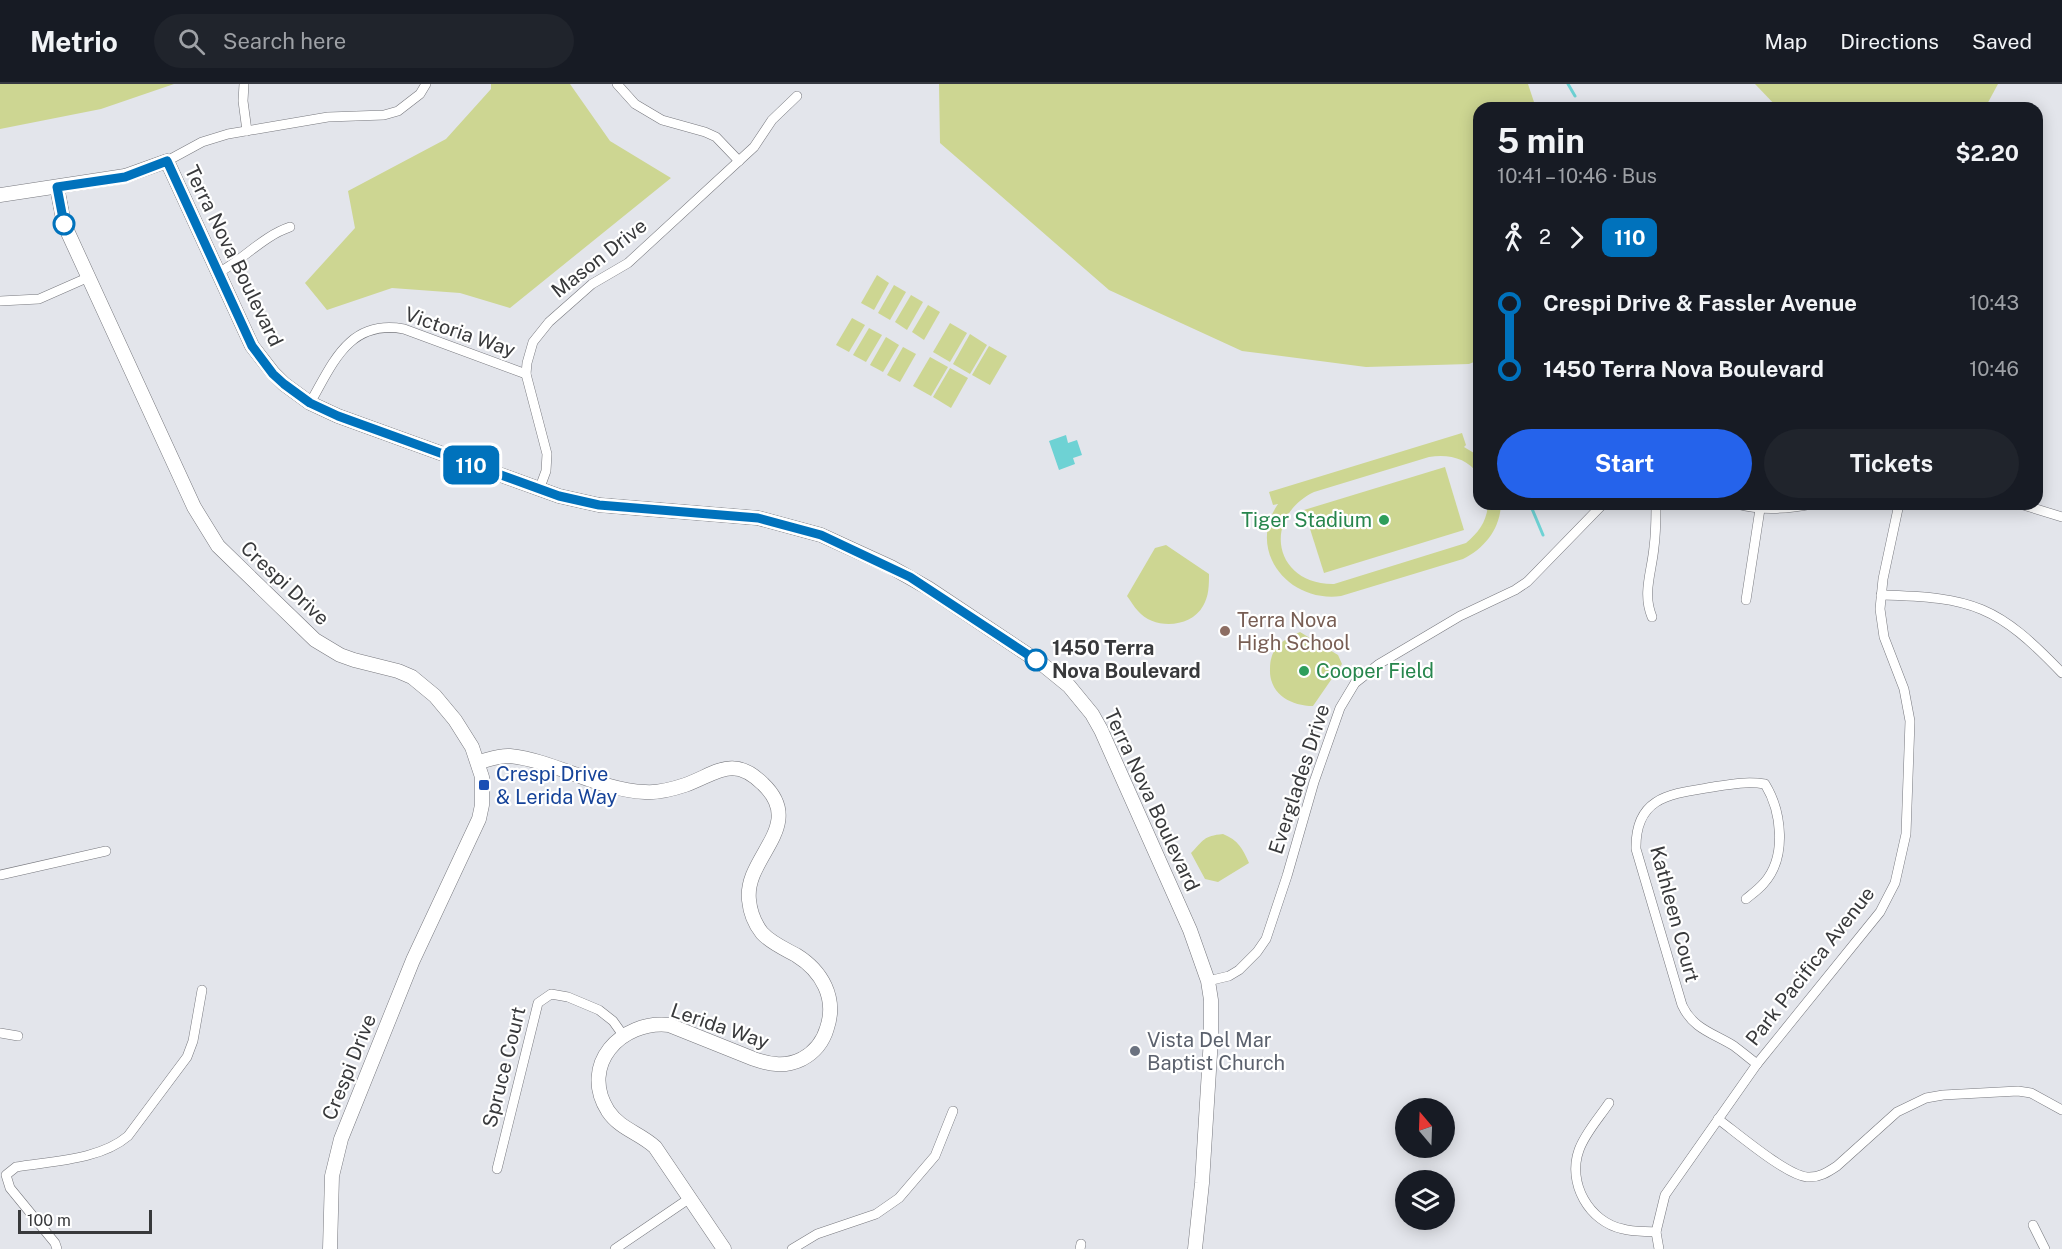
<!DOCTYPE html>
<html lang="en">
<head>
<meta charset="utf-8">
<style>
	body { margin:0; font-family:"Public Sans",sans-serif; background:#20242c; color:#f1f3f6; height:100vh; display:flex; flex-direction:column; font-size:22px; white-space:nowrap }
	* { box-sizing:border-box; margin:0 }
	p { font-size:20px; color:#9ea1a6 }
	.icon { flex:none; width:33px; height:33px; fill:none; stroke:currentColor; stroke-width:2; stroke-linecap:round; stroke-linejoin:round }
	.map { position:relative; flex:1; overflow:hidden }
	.details { position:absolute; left:1473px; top:18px; width:570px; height:408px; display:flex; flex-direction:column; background:#171b24; border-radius:18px; box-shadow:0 3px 15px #0003 }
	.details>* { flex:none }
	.badge { padding:0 12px; border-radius:9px; font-size:21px; line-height:39px }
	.needle { width:39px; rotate:341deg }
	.controls { position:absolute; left:1395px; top:1014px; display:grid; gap:12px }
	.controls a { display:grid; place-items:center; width:60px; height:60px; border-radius:50%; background:#171b24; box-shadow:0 3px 15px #0003; font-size:30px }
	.scale { position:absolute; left:18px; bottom:15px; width:134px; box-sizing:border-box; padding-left:6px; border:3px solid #38393b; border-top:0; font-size:16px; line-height:21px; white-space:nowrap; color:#38393b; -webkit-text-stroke:4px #fff; paint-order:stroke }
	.map>.badge { position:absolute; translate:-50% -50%; box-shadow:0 0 0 3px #fff }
	.legs { display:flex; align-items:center; gap:9px; height:66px; padding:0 24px; font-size:20px }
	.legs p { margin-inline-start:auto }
	.headline { display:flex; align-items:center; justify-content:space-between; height:102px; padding:0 24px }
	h1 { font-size:33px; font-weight:700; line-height:45px }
	.action { display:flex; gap:12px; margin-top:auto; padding:12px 24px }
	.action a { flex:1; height:69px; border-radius:36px; background:#2563eb; color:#fff; font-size:24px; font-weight:700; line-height:69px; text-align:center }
	.action a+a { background:#20242c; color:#f1f3f6 }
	ul { padding:0 24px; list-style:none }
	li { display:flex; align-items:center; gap:21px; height:66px; font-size:22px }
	li i { display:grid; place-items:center; width:9px; height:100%; margin:0 8px; background:currentColor }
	li i::after { content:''; width:15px; height:15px; margin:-8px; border:4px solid; border-radius:50%; background:#171b24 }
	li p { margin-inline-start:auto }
	li:first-child i { background:linear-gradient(#0000 50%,currentColor 0) }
	li:last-child i { background:linear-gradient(currentColor 50%,#0000 0) }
	header { display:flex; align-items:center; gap:36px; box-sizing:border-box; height:84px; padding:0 30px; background:#171b24; border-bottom:2px solid #363941 }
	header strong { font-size:28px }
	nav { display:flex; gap:33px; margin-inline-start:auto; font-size:21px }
	.search { width:420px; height:54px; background:#20242c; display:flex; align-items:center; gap:15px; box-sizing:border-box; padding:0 21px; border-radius:33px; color:#9ea1a6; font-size:22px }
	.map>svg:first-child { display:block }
	.green { fill:#cdd692 }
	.water { fill:#6ed2d4 }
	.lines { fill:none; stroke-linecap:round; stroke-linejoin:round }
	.stream { stroke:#6ed2d4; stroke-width:3 }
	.street-casing { stroke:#77787e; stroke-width:10 }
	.secondary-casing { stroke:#77787e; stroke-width:15 }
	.street { stroke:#fff; stroke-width:9 }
	.secondary { stroke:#fff; stroke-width:14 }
	.line-1-casing { stroke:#fff; stroke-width:14 }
	.line-1 { stroke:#0072bc; stroke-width:9 }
	.stop-1-dot { fill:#fff; stroke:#0072bc; stroke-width:3 }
	.leisure-dot { fill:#2e9e5b; stroke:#fff; stroke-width:2 }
	.education-dot { fill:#8d6e63; stroke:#fff; stroke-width:2 }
	.transit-dot { fill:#1a4fb4; stroke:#fff; stroke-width:2 }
	.worship-dot { fill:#6b7280; stroke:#fff; stroke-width:2 }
	.labels { text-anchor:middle; stroke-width:4.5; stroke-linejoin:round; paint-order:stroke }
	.street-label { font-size:20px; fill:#38393b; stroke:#fff }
	.leisure-label { font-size:20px; fill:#27864d; stroke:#fff; text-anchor:end }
	.education-label { font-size:20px; fill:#785e54; stroke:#fff; text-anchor:start }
	.stop-label { font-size:20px; font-weight:bold; fill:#38393b; stroke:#fff; text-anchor:start }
	.transit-label { font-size:20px; fill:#164399; stroke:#fff; text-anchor:start }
	.worship-label { font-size:20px; fill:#5b616d; stroke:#fff; text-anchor:start }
</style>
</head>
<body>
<header>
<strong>Metrio</strong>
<div class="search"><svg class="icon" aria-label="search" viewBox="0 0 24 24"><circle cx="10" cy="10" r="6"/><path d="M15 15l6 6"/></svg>Search here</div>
<nav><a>Map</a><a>Directions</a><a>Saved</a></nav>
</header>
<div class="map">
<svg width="2062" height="1165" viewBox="0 0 2062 1165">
	<rect width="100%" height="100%" fill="#e3e5eb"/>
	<!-- green -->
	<g class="green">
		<polygon points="0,0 174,0 101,25 0,45"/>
		<polygon points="491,0 570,0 610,57 671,94 510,224 460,209 392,204 327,226 305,199 355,144 348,107 446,55 491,5"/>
		<polygon points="939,0 1528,0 1536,24 1479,24 1479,276 1469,280 1366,283 1242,267 1109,206 940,59"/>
		<polygon points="1755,0 1998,0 1985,24 1778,24"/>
		<polygon points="877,191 889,199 874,226 861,219"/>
		<polygon points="894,201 906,208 890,236 878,229"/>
		<polygon points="911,211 923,218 907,246 895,238"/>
		<polygon points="928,221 940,228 924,256 912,248"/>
		<polygon points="852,234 865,241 849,268 836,261"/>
		<polygon points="950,239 967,249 950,278 933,268"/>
		<polygon points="869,244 882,251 866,278 853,271"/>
		<polygon points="970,250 987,261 970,290 953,280"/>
		<polygon points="886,253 899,261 883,288 870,281"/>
		<polygon points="989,262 1007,272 990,301 972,291"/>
		<polygon points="903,263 916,270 900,298 887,291"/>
		<polygon points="930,273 948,283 931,312 913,302"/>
		<polygon points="950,284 968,294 951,324 933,313"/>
		<path d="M1462 349 1466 361 1464 363 1479 372V391C1467 374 1449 370 1429 373L1314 408C1261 434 1274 501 1334 500L1466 459C1479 448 1487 437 1488 420H1501C1500 445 1485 464 1463 475L1341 512C1288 519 1246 466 1278 420L1273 421 1269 408Z"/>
		<polygon points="1445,383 1464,446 1324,489 1304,426"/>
		<path d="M1166 461 1209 490C1209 501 1209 512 1203 522 1191 544 1154 546 1138 527 1134 523 1131 517 1127 512L1155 464Z"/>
		<path d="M1300 548 1338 571 1342 580 1313 622C1291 622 1269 610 1270 585 1270 578 1271 573 1274 567 1280 557 1290 553 1300 548Z"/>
		<path d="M1223 750C1238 756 1243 765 1249 779L1218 798 1205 795 1191 769C1204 756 1203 752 1223 750Z"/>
	</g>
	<!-- water -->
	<polygon class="water" points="1066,351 1068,359 1077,356 1082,371 1073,374 1075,380 1059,386 1049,357"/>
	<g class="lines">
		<!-- stream -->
		<g class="stream">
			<polyline points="1568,0 1575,12"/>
			<polyline points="1530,420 1543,451"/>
		</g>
		<defs>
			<g id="street">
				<polyline points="244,0 243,17 247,47"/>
				<polyline points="617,0 635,20 662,36 705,48 716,53 739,77"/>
				<polyline points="167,77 202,58 228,50 328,33 384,31 398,27 420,10 426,0"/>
				<path d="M218 189C243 176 263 152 290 143"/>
				<polyline points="0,217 39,215 89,193"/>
				<path d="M310 319C333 279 349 235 404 245L526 290"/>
				<polyline points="539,406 546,387 547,370 526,290 527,279 533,258 549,238 592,200 628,179 754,63 772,36 797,12"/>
				<path d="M1736 420C1762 427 1786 425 1812 420"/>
				<polyline points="2020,420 2062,433"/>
				<path d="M1881 511C1973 513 1998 522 2062 589"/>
				<polyline points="1746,516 1760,425"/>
				<path d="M1652 533C1642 509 1652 487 1654 463 1656 449 1656 434 1656 420"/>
				<polyline points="0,791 106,767"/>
				<path d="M1746 815C1752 810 1759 805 1764 799 1787 773 1782 728 1765 700 1747 697 1731 700 1713 703 1671 710 1635 712 1636 765L1682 921C1693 945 1713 949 1734 962 1742 968 1749 974 1757 980"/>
				<polyline points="1208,897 1229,892 1239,886 1257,868 1266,855 1287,792 1314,698 1340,624 1355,599 1379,580 1460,532 1515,506 1527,498 1603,420"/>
				<polyline points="0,949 18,952"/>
				<path d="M1609 1019C1599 1034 1585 1049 1579 1066 1567 1099 1589 1138 1623 1145 1633 1148 1645 1147 1656 1148"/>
				<path d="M1718 1035C1737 1049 1786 1091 1807 1093 1819 1094 1828 1088 1837 1082L1897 1028 1926 1014 1943 1011 2018 1007 2031 1009 2062 1026"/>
				<polyline points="497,1085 538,919 551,910 568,913 599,926 613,937 623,951"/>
				<polyline points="2033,1141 2045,1165"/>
				<path d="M57 1165 55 1159 10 1104 6 1091 16 1083C52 1077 100 1076 128 1052L187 973 193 957 202 906"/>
				<polyline points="615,1165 690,1114"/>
				<polyline points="792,1165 817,1150 876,1130 899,1114 935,1072 953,1027"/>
				<polyline points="1080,1165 1081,1160"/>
				<polyline points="1659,1165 1656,1148 1665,1111 1757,980 1880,828 1895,799 1906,750 1910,637 1904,605 1884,553 1880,525 1883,495 1899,420"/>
			</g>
			<g id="secondary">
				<polyline points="57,103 64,140 194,423 218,462 315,556 340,571 354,576 398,587 412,593 435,612 455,636 472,663 482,693 482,721 479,735 413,876 341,1055 332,1092 330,1165"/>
				<polyline points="0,111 125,92 167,77 252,262 273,289 284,300 310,319 338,332 559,412 599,421 758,434 821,451 891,483 928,504 1042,580 1069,602 1092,630 1101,646 1190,846 1208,897 1211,916 1211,954 1202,1099 1195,1165"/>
				<path d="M479 678C488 676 499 671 510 672 556 677 598 706 645 708 657 709 673 705 685 701 716 690 733 670 763 700 807 742 744 773 749 816 750 827 755 840 762 849 771 859 785 865 796 871 822 887 837 914 827 944 823 958 815 968 802 975 786 983 771 981 754 975L669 941C621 936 579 981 608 1027 620 1045 640 1049 655 1063L724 1165"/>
			</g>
		</defs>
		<!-- street casing -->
		<use href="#street" class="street-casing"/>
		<!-- secondary casing -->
		<use href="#secondary" class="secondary-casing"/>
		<!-- street -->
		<use href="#street" class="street"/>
		<!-- secondary -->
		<use href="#secondary" class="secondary"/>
	</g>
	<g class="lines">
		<defs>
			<polyline id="line-1" points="64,140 57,103 125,93 167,77 252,262 273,290 284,300 310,319 338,332 559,412 599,421 758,434 821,451 910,493 1036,576"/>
		</defs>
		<!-- line-1 casing -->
		<use href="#line-1" class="line-1-casing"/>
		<!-- line-1 -->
		<use href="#line-1" class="line-1"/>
	</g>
	<!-- markers -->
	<g class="stop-1-dot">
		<circle cx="64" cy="140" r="10"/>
		<circle cx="1036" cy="576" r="10"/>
	</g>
	<g class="leisure-dot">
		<circle cx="1384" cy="436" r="6"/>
		<circle cx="1304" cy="587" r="6"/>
	</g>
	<circle class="education-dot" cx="1225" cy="547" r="6"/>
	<rect class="transit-dot" x="478" y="695" width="12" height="12" rx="3"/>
	<circle class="worship-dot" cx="1135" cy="967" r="6"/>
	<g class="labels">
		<!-- street labels -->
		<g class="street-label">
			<text transform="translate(234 172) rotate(64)" y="7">Terra Nova Boulevard</text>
			<text transform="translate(599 174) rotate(-38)" y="7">Mason Drive</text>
			<text transform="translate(460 248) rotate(19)" y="7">Victoria Way</text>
			<text transform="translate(285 499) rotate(43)" y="7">Crespi Drive</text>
			<text transform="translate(1299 695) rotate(-72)" y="7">Everglades Drive</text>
			<text transform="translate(1152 716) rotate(65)" y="7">Terra Nova Boulevard</text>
			<text transform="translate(1675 830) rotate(75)" y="7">Kathleen Court</text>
			<text transform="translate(1810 882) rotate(-52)" y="7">Park Pacifica Avenue</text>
			<text transform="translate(720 942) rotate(19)" y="7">Lerida Way</text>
			<text transform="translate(349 983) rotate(-68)" y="7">Crespi Drive</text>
			<text transform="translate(504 983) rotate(-76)" y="7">Spruce Court</text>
		</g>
		<!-- leisure labels -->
		<g class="leisure-label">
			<text x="1372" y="443">Tiger Stadium</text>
			<text x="1316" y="594" text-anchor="start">Cooper Field</text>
		</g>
		<!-- education labels -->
		<g class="education-label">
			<text x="1237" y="543">Terra Nova<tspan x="1237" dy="23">High School</tspan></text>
		</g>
		<!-- stop labels -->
		<g class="stop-label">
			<text x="1052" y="571">1450 Terra<tspan x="1052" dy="23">Nova Boulevard</tspan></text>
		</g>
		<!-- transit labels -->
		<g class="transit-label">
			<text x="496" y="697">Crespi Drive<tspan x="496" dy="23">&amp; Lerida Way</tspan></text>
		</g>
		<!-- worship labels -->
		<g class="worship-label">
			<text x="1147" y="963">Vista Del Mar<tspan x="1147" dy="23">Baptist Church</tspan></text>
		</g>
	</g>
</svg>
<div class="controls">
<a><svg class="needle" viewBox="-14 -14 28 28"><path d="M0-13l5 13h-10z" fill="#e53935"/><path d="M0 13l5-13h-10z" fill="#9ea1a6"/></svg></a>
<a><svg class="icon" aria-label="layers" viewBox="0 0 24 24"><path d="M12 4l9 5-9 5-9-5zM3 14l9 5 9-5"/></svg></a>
</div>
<div class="scale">100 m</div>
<b class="badge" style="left:471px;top:381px;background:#0072bc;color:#fff">110</b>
<section class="details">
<div class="headline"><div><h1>5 min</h1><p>10:41 – 10:46 · Bus</p></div><b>$2.20</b></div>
<div class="legs"><svg class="icon" aria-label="walk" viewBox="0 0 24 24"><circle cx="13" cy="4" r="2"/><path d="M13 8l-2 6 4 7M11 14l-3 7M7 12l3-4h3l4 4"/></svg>2<svg class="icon" aria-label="forward" viewBox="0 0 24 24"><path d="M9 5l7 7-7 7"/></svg><b class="badge" style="background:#0072bc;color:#fff">110</b></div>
<ul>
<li><i style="color:#0072bc"></i><b>Crespi Drive &amp; Fassler Avenue</b><p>10:43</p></li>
<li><i style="color:#0072bc"></i><b>1450 Terra Nova Boulevard</b><p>10:46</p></li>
</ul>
<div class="action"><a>Start</a><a>Tickets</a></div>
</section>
</div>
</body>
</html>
